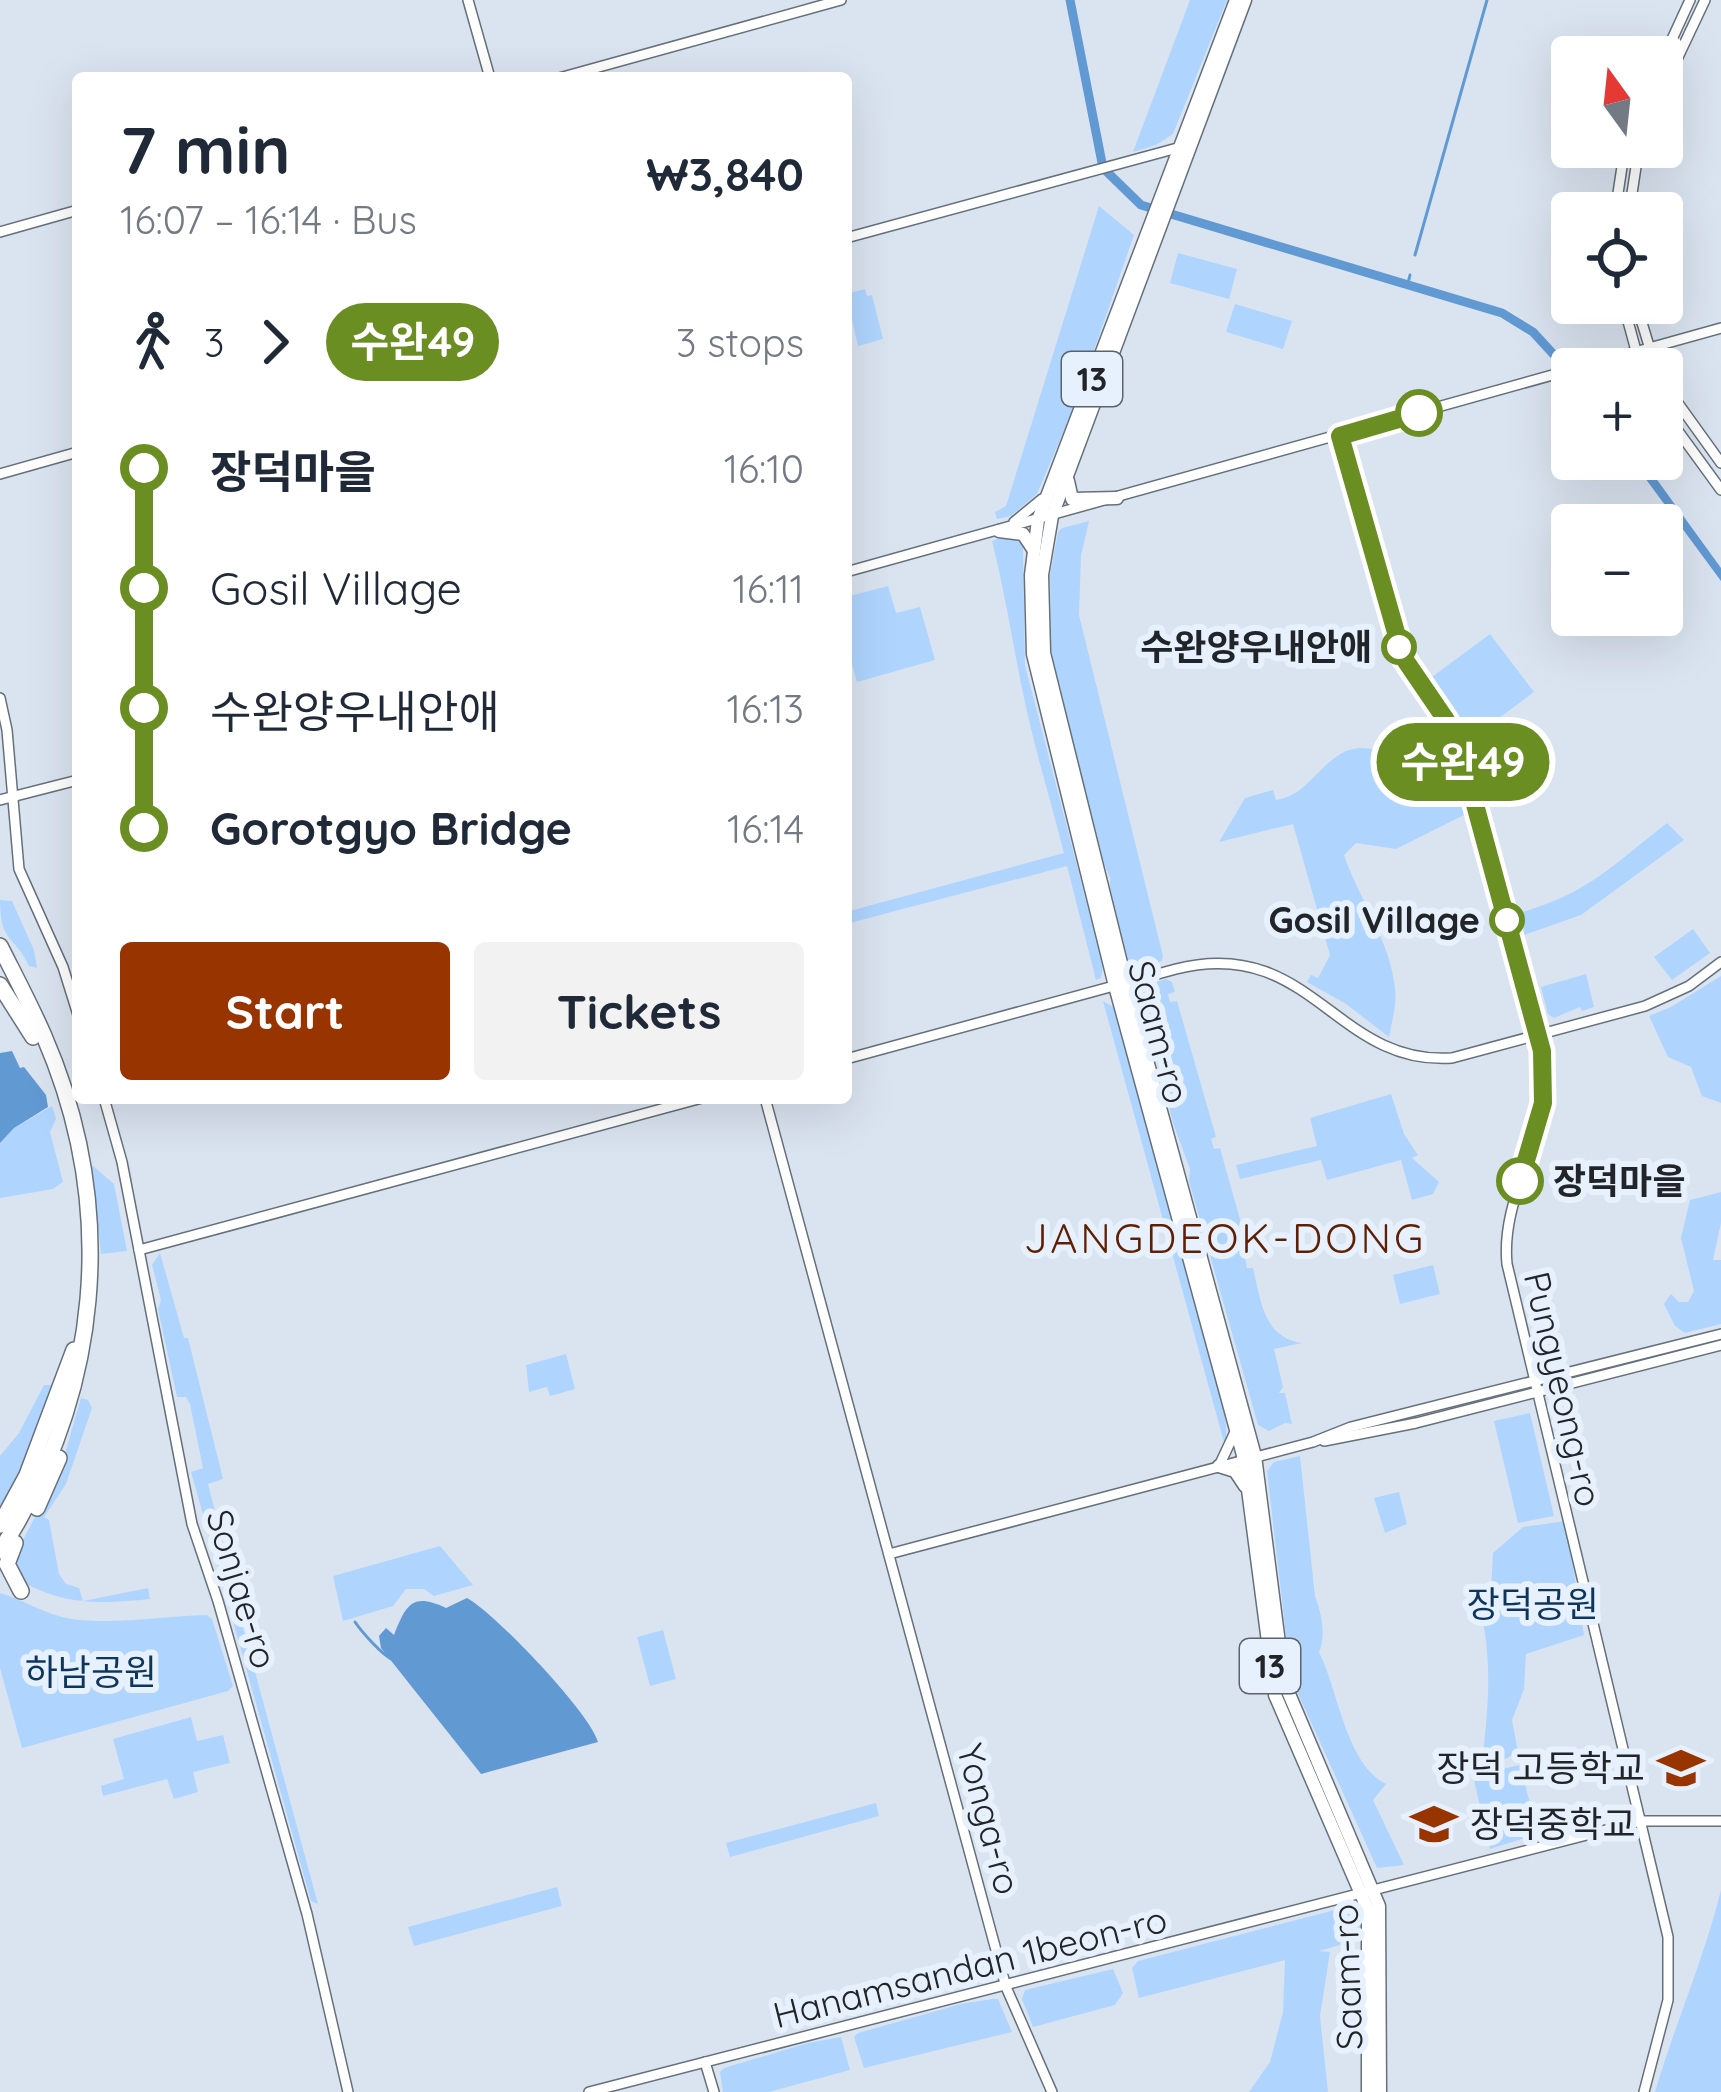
<!DOCTYPE html>
<html lang="en">
<head>
<meta charset="utf-8">
<style>
	body { margin:0; font-family:Quicksand,"Noto Sans KR",sans-serif; background:#f2f2f3; color:#1f2937; height:100vh; display:flex; flex-direction:column; font-size:45px; white-space:nowrap }
	* { box-sizing:border-box; margin:0 }
	p { font-size:39px; color:#747a83 }
	.icon { flex:none; width:66px; height:66px; fill:none; stroke:currentColor; stroke-width:2; stroke-linecap:round; stroke-linejoin:round }
	.map { position:relative; flex:1; overflow:hidden }
	.details { position:absolute; left:72px; top:72px; width:780px; height:1032px; display:flex; flex-direction:column; background:#fff; border-radius:12px; box-shadow:0 12px 48px #0002 }
	.details>* { flex:none }
	.badge { padding:0 24px; border-radius:39px; font-size:42px; line-height:78px }
	.needle { width:78px; rotate:345deg }
	.controls { position:absolute; left:1551px; top:36px; display:grid; gap:24px }
	.controls a { display:grid; place-items:center; width:132px; height:132px; border-radius:12px; background:#fff; box-shadow:0 12px 48px #0002; font-size:60px }
	.map>.badge { position:absolute; translate:-50% -50%; box-shadow:0 0 0 6px #fff }
	.legs { display:flex; align-items:center; gap:18px; height:132px; padding:0 48px; font-size:39px }
	.legs p { margin-inline-start:auto }
	.summary { display:flex; align-items:center; justify-content:space-between; height:204px; padding:0 48px }
	h1 { font-size:66px; font-weight:800; line-height:90px }
	.action { display:flex; gap:24px; margin-top:auto; padding:24px 48px }
	.action a { flex:1; height:138px; border-radius:12px; background:#983400; color:#fff; font-size:48px; font-weight:800; line-height:138px; text-align:center }
	.action a+a { background:#f2f2f3; color:#1f2937 }
	ul { padding:0 48px; list-style:none }
	li { display:flex; align-items:center; gap:42px; height:120px; font-size:45px }
	li i { display:grid; place-items:center; width:18px; height:100%; margin:0 15px; background:currentColor }
	li i::after { content:''; width:30px; height:30px; margin:-15px; border:9px solid; border-radius:50%; background:#fff }
	li p { margin-inline-start:auto }
	li:first-child i { background:linear-gradient(#0000 50%,currentColor 0) }
	li:last-child i { background:linear-gradient(currentColor 50%,#0000 0) }
	.map>svg:first-child { display:block }
	.green { fill:#afd5ff }
	.water { fill:#6199d3 }
	.lines { fill:none; stroke-linecap:round; stroke-linejoin:round }
	.stream { stroke:#6199d3; stroke-width:3 }
	.river { stroke:#6199d3; stroke-width:9 }
	.secondary-casing { stroke:#66707a; stroke-width:12 }
	.primary-casing { stroke:#66707a; stroke-width:15 }
	.highway-casing { stroke:#66707a; stroke-width:18 }
	.secondary { stroke:#fff; stroke-width:9 }
	.primary { stroke:#fff; stroke-width:12 }
	.highway { stroke:#fff; stroke-width:15 }
	.line-1-casing { stroke:#fff; stroke-width:27 }
	.line-1 { stroke:#6b8e23; stroke-width:18 }
	.stop-1-dot { fill:#fff; stroke:#6b8e23; stroke-width:6 }
	.labels { text-anchor:middle; stroke-width:12; stroke-linejoin:round; paint-order:stroke }
	.shield { fill:#e7f1fd; stroke:#5c6269; stroke-width:3 }
	.shield-label { font-size:33px; font-weight:bold; fill:#212529 }
	.stop-label { font-size:36px; font-weight:bold; fill:#212529; stroke:#e7f1fd; text-anchor:end }
	.street-label { font-size:36px; fill:#212529; stroke:#e7f1fd }
	.park-label { font-size:36px; fill:#0e365d; stroke:#e7f1fd }
	.poi-label { font-size:36px; fill:#212529; stroke:#e7f1fd; text-anchor:end }
	.quarter-label { font-size:42px; letter-spacing:3px; fill:#5f1f03; stroke:#e7f1fd }
</style>
</head>
<body>
<div class="map">
<svg width="1721" height="2092" viewBox="0 0 1721 2092">
	<rect width="100%" height="100%" fill="#dae4f0"/>
	<!-- green -->
	<g class="green">
		<polygon points="1190,0 1227,0 1173,134 1156,145 1133,152"/>
		<polygon points="1099,206 1134,235 1076,402 1037,494 1011,516 997,519 995,512 1006,506"/>
		<polygon points="1178,253 1237,269 1229,299 1170,283"/>
		<polygon points="865,289 867,296 872,295 883,339 858,346 846,294"/>
		<polygon points="1235,304 1292,321 1283,349 1226,332"/>
		<polygon points="1089,521 1081,556 1079,615 1163,956 1162,961 1136,968 1127,960 1110,890 1110,878 1097,847 1051,653 1050,576 1058,532 1062,528"/>
		<path d="M1006 536 1020 540 1023 545 1025 665 1103 966 1101 978 1096 980 1067 866 846 924V912L1064 853C1051 802 1035 750 1024 698 1013 645 1005 593 992 541Z"/>
		<polygon points="888,586 896,613 920,607 935,660 857,682 846,643 846,597"/>
		<polygon points="1490,634 1534,692 1467,742 1457,718 1428,680"/>
		<path d="M1432 715 1449 747 1466 814 1396 849 1356 843 1344 855C1359 899 1391 942 1395 989 1397 1004 1392 1021 1389 1037L1346 1004 1307 982 1311 975 1318 978 1330 955 1293 824 1219 842 1245 798 1273 790 1276 800C1308 795 1317 765 1346 751 1362 744 1378 751 1393 752L1397 747 1390 741 1416 732Z"/>
		<path d="M1667 823 1684 840 1581 915 1524 935 1522 912C1589 893 1614 864 1667 823Z"/>
		<path d="M0 900 12 901 34 950 37 968 29 966C15 935 0 944 0 900Z"/>
		<polygon points="1693,929 1710,953 1672,980 1654,957"/>
		<polygon points="1586,974 1594,1007 1582,1011 1580,1007 1554,1018 1548,1014 1541,987"/>
		<polygon points="1721,976 1721,1103 1702,1096 1691,1067 1668,1057 1649,1016 1671,1007"/>
		<path d="M1166 979 1172 982 1175 992 1168 994 1170 1002 1177 1001 1216 1137 1211 1139 1214 1149 1220 1148 1250 1255 1245 1257 1247 1268H1253C1261 1301 1263 1337 1302 1343L1274 1349 1283 1387 1279 1393H1285L1292 1424 1285 1423 1269 1431 1258 1425 1189 1181 1190 1169 1173 1123 1140 987Z"/>
		<path d="M1103 1001 1113 1007C1143 1111 1171 1216 1199 1320 1208 1353 1232 1414 1225 1446Z"/>
		<polygon points="1391,1094 1404,1134 1418,1155 1412,1158 1439,1182 1433,1194 1412,1200 1401,1160 1327,1180 1321,1160 1240,1179 1236,1165 1317,1146 1310,1118"/>
		<polygon points="52,1106 56,1119 50,1132 63,1182 53,1189 0,1198 0,1143 14,1128"/>
		<polygon points="92,1165 114,1184 127,1251 101,1254"/>
		<polygon points="1721,1192 1721,1223 1713,1260 1721,1260 1721,1324 1685,1333 1675,1326 1664,1304 1671,1294 1679,1302 1688,1302 1694,1291 1681,1238 1690,1200"/>
		<polygon points="160,1253 184,1338 188,1338 223,1479 208,1484 236,1592 230,1592 223,1585 191,1472 203,1468 190,1404 186,1397 177,1397 158,1309 161,1300 152,1265"/>
		<polygon points="1433,1265 1440,1294 1400,1304 1393,1275"/>
		<polygon points="566,1354 575,1389 550,1396 547,1387 529,1392 526,1365"/>
		<polygon points="44,1385 57,1385 44,1423 0,1514 0,1456 19,1433"/>
		<path d="M81 1398 88 1400 92 1408 66 1484 44 1517 49 1520 59 1574 66 1584 79 1588 83 1601 148 1588 150 1599C101 1604 60 1606 17 1578L12 1561 61 1467Z"/>
		<polygon points="1530,1413 1554,1516 1518,1523 1494,1421"/>
		<path d="M1300 1456 1315 1596C1322 1614 1326 1636 1319 1652 1338 1689 1346 1765 1386 1784L1373 1800 1404 1865 1377 1868 1291 1678 1267 1471 1274 1462Z"/>
		<polygon points="1399,1492 1407,1524 1385,1533 1374,1498"/>
		<path d="M1566 1521 1584 1635 1526 1654 1524 1689 1512 1720 1518 1752 1489 1768 1482 1764C1489 1697 1493 1663 1478 1596L1491 1592 1493 1553 1523 1527Z"/>
		<polygon points="440,1546 473,1585 434,1596 424,1589 406,1589 393,1606 343,1621 333,1576"/>
		<path d="M0 1593C25 1600 45 1615 72 1619 116 1625 162 1616 207 1615L212 1619 233 1686 228 1691 22 1748 0 1668Z"/>
		<polygon points="236,1602 318,1904 311,1901 231,1614"/>
		<polygon points="663,1630 676,1679 650,1686 637,1637"/>
		<polygon points="191,1717 197,1741 223,1735 230,1763 193,1772 198,1792 174,1799 167,1779 103,1796 101,1786 124,1779 113,1739"/>
		<polygon points="1520,1765 1538,1834 1490,1849 1473,1776"/>
		<polygon points="876,1803 879,1816 730,1857 726,1843"/>
		<polygon points="557,1887 562,1906 414,1946 408,1927"/>
		<path d="M1721 1890V2092H1655C1675 2024 1704 1959 1721 1890Z"/>
		<polygon points="1355,1908 1363,1923 1364,1938 1319,1951 1330,1952 1320,2016 1328,2092 1249,2092 1270,2062 1283,2012 1285,1960 1139,1998 1132,1968 1138,1961 1339,1909"/>
		<polygon points="1113,1969 1123,1993 1115,2005 1033,2027 1022,1999 1025,1990"/>
		<polygon points="992,1999 998,1999 1012,2032 864,2068 854,2037 858,2033 961,2004"/>
		<polygon points="841,2037 850,2070 769,2092 723,2092 720,2072 724,2068 808,2043"/>
	</g>
	<!-- water -->
	<g class="water">
		<polygon points="1631,459 1642,459 1721,568 1721,581"/>
		<polygon points="12,1051 20,1068 24,1067 46,1095 48,1107 14,1128 0,1143 0,1053"/>
		<path d="M467 1598C495 1613 591 1714 598 1742L481 1774 381 1648 379 1636 386 1628 394 1635C406 1605 412 1592 446 1608Z"/>
	</g>
	<g class="lines">
		<!-- stream -->
		<g class="stream">
			<polyline points="1415,255 1487,0"/>
			<polyline points="1408,283 1410,275"/>
			<path d="M355 1622C362 1632 381 1654 393 1660"/>
		</g>
		<!-- river -->
		<polyline class="river" points="1070,0 1103,168 1141,205 1502,313 1533,332 1556,357"/>
		<defs>
			<g id="secondary">
				<polyline points="468,0 490,78"/>
				<polyline points="1662,61 1690,0"/>
				<polyline points="559,78 841,0"/>
				<polyline points="1662,91 1705,0"/>
				<polyline points="1615,213 1625,147"/>
				<polyline points="1629,213 1639,147"/>
				<polyline points="0,232 78,210"/>
				<polyline points="846,238 1181,147"/>
				<polyline points="1623,303 1641,369"/>
				<polyline points="1636,303 1656,369"/>
				<polyline points="1662,381 1721,463"/>
				<polyline points="1662,409 1721,490"/>
				<path d="M1340 436 1403 657 1446 720 1458 746 1539 1036C1542 1055 1546 1075 1544 1094 1539 1152 1501 1203 1507 1264L1668 1937V2000L1644 2092"/>
				<polyline points="0,474 78,452"/>
				<polyline points="1014,522 1042,499"/>
				<polyline points="846,572 1721,328"/>
				<polyline points="0,698 7,730 19,869 63,967 78,1015"/>
				<polyline points="0,800 78,780"/>
				<path d="M846 1059 1176 969C1311 935 1335 1066 1452 1058L1645 1006 1689 986 1721 962"/>
				<polyline points="104,1098 122,1162 192,1524 218,1601 307,1914 348,2092"/>
				<polyline points="765,1098 1006,1987 1052,2092"/>
				<polyline points="139,1250 702,1098"/>
				<polyline points="1324,1441 1416,1423 1721,1345"/>
				<polyline points="1219,1466 1234,1434"/>
				<polyline points="889,1554 1313,1442 1351,1427 1721,1334"/>
				<polyline points="705,2062 714,2092"/>
				<polyline points="589,2092 1641,1821 1721,1821"/>
			</g>
			<g id="primary">
				<polyline points="1236,0 1038,520 1031,575 1033,654 1115,986 1244,1459 1275,1695 1368,1910 1368,2092"/>
				<polyline points="1245,0 1052,516 1042,575 1044,653 1126,983 1255,1456 1284,1682 1379,1906 1380,2092"/>
				<polyline points="1068,481 1072,499 1117,498"/>
				<polyline points="999,531 1023,534 1033,549"/>
				<polyline points="1219,1466 1235,1471 1245,1486"/>
			</g>
			<g id="highway">
				<path d="M0 946C15 976 31 1006 44 1036 119 1209 101 1394 0 1551"/>
				<polyline points="0,985 33,1037"/>
				<polyline points="37,1508 59,1458"/>
				<polyline points="0,1525 27,1475 74,1350"/>
				<polyline points="15,1543 7,1564 21,1591"/>
			</g>
		</defs>
		<!-- secondary casing -->
		<use href="#secondary" class="secondary-casing"/>
		<!-- primary casing -->
		<use href="#primary" class="primary-casing"/>
		<!-- highway casing -->
		<use href="#highway" class="highway-casing"/>
		<!-- secondary -->
		<use href="#secondary" class="secondary"/>
		<!-- primary -->
		<use href="#primary" class="primary"/>
		<!-- highway -->
		<use href="#highway" class="highway"/>
	</g>
	<g class="lines">
		<defs>
			<polyline id="line-1" points="1419,413 1340,436 1403,657 1446,720 1461,753 1542,1051 1543,1103 1520,1181"/>
		</defs>
		<!-- line-1 casing -->
		<use href="#line-1" class="line-1-casing"/>
		<!-- line-1 -->
		<use href="#line-1" class="line-1"/>
	</g>
	<!-- icons -->
	<defs>
		<symbol id="school-bare" viewBox="-9 -9 18 18"><path d="M0-5L7-2L0 1L-7-2ZM-4 1L0 2.5L4 1V4Q0 6-4 4Z" fill="#983400" stroke="#e7f1fd" stroke-width="2.5" paint-order="stroke"/></symbol>
	</defs>
	<g fill-rule="evenodd">
		<use href="#school-bare" x="1648" y="1735" width="66" height="66"/>
		<use href="#school-bare" x="1401" y="1791" width="66" height="66"/>
	</g>
	<!-- markers -->
	<g class="stop-1-dot">
		<circle cx="1419" cy="413" r="21"/>
		<circle cx="1399" cy="647" r="15"/>
		<circle cx="1507" cy="920" r="15"/>
		<circle cx="1520" cy="1181" r="21"/>
	</g>
	<g class="labels">
		<!-- shield labels -->
		<g class="shield">
			<rect x="1062" y="352" width="60" height="54" rx="9"/>
			<rect x="1240" y="1639" width="60" height="54" rx="9"/>
		</g>
		<g class="shield-label">
			<text x="1092" y="391">13</text>
			<text x="1270" y="1678">13</text>
		</g>
		<!-- stop labels -->
		<g class="stop-label">
			<text x="1372" y="660">수완양우내안애</text>
			<text x="1480" y="933">Gosil Village</text>
			<text x="1553" y="1194" text-anchor="start">장덕마을</text>
		</g>
		<!-- street labels -->
		<g class="street-label">
			<text transform="translate(1159 1032) rotate(75)" y="13">Saam-ro</text>
			<text transform="translate(1563 1389) rotate(77)" y="13">Pungyeong-ro</text>
			<text transform="translate(242 1589) rotate(73)" y="13">Sonjae-ro</text>
			<text transform="translate(989 1819) rotate(75)" y="13">Yonga-ro</text>
			<text transform="translate(970 1967) rotate(-14)" y="13">Hanamsandan 1beon-ro</text>
			<text transform="translate(1347 1977) rotate(-92)" y="13">Saam-ro</text>
		</g>
		<!-- park labels -->
		<g class="park-label">
			<text x="1533" y="1617">장덕공원</text>
			<text x="91" y="1685">하남공원</text>
		</g>
		<!-- poi labels -->
		<g class="poi-label">
			<text x="1645" y="1781">장덕 고등학교</text>
			<text x="1470" y="1837" text-anchor="start">장덕중학교</text>
		</g>
		<!-- quarter labels -->
		<g class="quarter-label">
			<text x="1225" y="1253">JANGDEOK-DONG</text>
		</g>
	</g>
</svg>
<div class="controls">
<a><svg class="needle" viewBox="-14 -14 28 28"><path d="M0-13l5 13h-10z" fill="#e53935"/><path d="M0 13l5-13h-10z" fill="#747a83"/></svg></a>
<a><svg class="icon" aria-label="locate" viewBox="0 0 24 24"><circle cx="12" cy="12" r="6"/><path d="M12 2v4M12 18v4M2 12h4M18 12h4"/></svg></a>
<a>+</a>
<a>−</a>
</div>
<b class="badge" style="left:1463px;top:762px;background:#6b8e23;color:#fff">수완49</b>
<section class="details">
<div class="summary"><div><h1>7 min</h1><p>16:07 – 16:14 · Bus</p></div><b>₩3,840</b></div>
<div class="legs"><svg class="icon" aria-label="walk" viewBox="0 0 24 24"><circle cx="13" cy="4" r="2"/><path d="M13 8l-2 6 4 7M11 14l-3 7M7 12l3-4h3l4 4"/></svg>3<svg class="icon" aria-label="forward" viewBox="0 0 24 24"><path d="M9 5l7 7-7 7"/></svg><b class="badge" style="background:#6b8e23;color:#fff">수완49</b><p>3 stops</p></div>
<ul>
<li><i style="color:#6b8e23"></i><b>장덕마을</b><p>16:10</p></li>
<li><i style="color:#6b8e23"></i><span>Gosil Village</span><p>16:11</p></li>
<li><i style="color:#6b8e23"></i><span>수완양우내안애</span><p>16:13</p></li>
<li><i style="color:#6b8e23"></i><b>Gorotgyo Bridge</b><p>16:14</p></li>
</ul>
<div class="action"><a>Start</a><a>Tickets</a></div>
</section>
</div>
</body>
</html>
